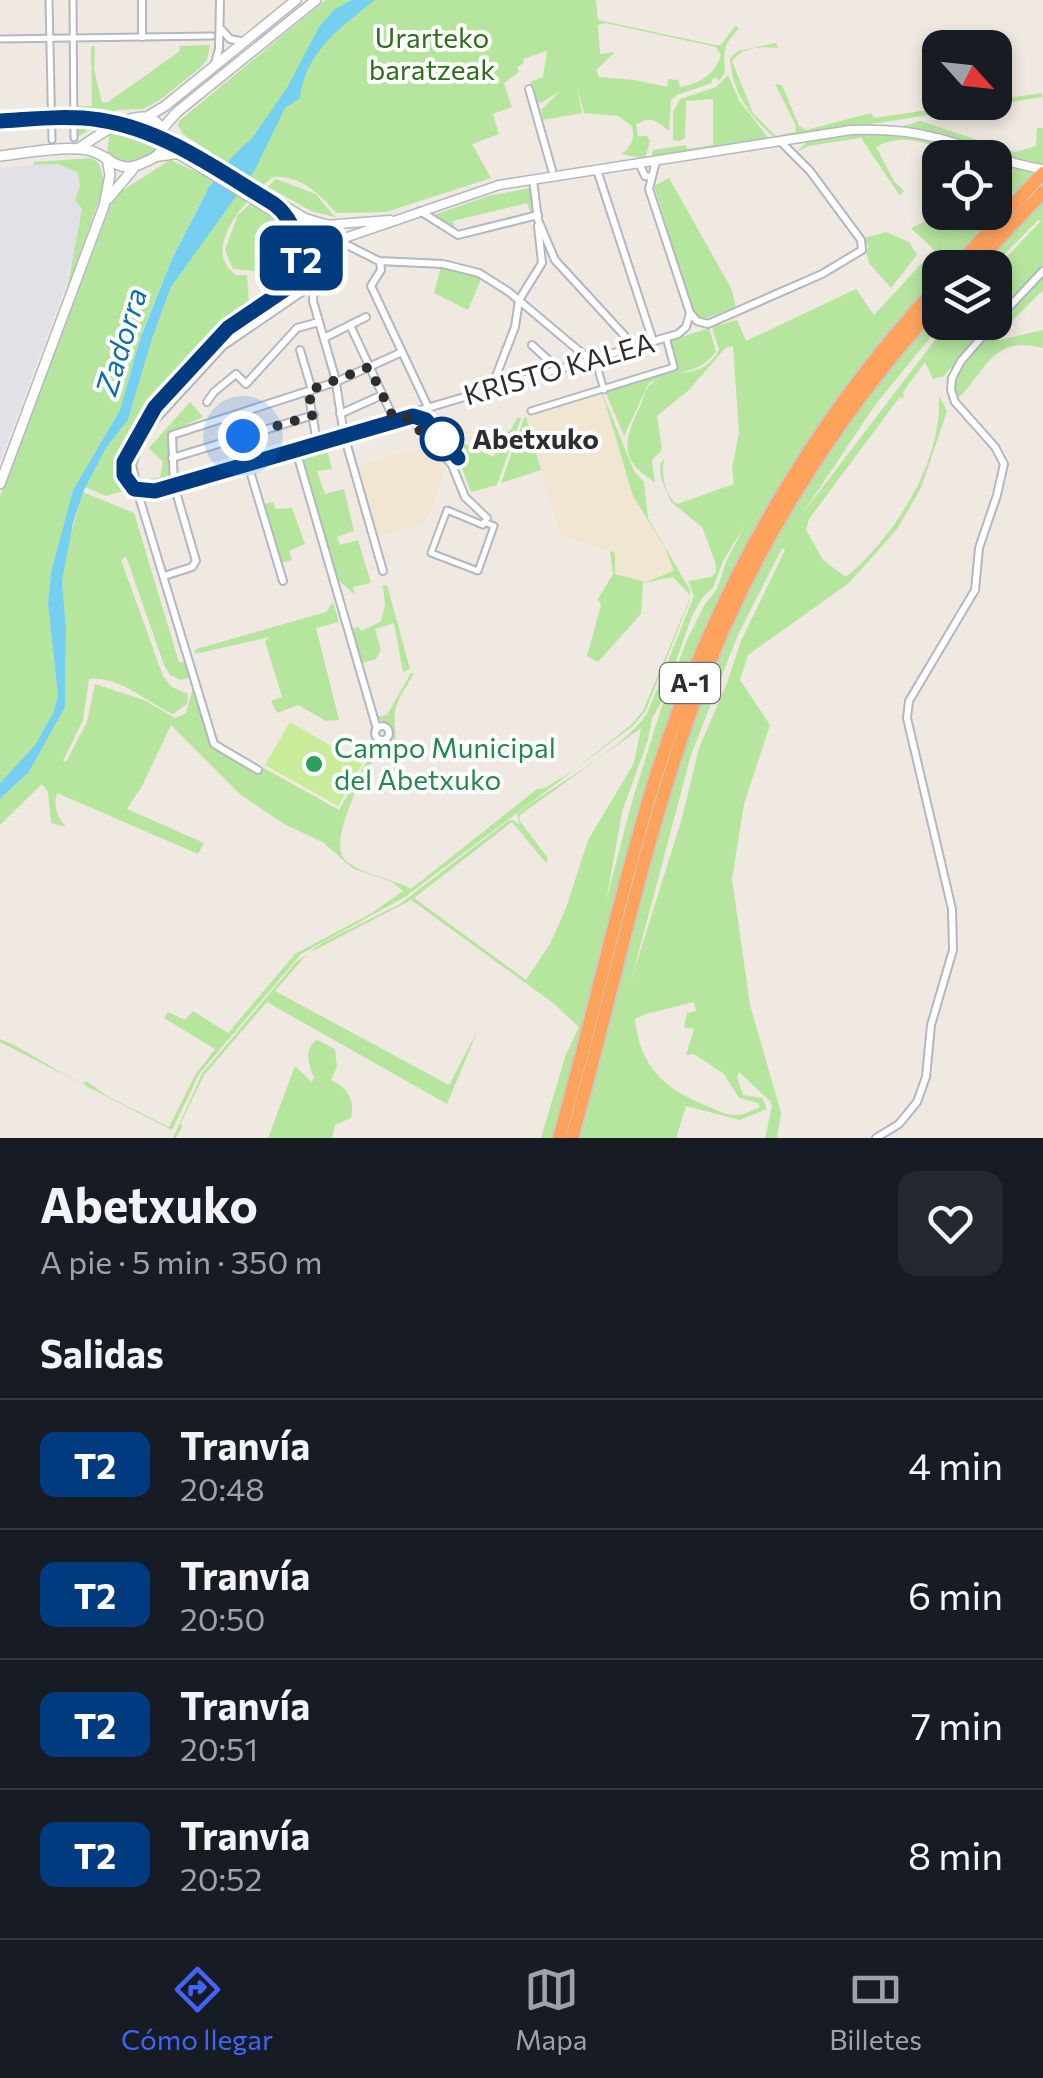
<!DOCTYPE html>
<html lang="es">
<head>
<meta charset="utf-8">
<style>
	body { margin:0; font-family:Commissioner,sans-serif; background:#242831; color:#f1f3f6; height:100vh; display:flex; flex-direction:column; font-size:38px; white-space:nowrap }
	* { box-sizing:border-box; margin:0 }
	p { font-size:32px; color:#9ea1a6 }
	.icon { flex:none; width:55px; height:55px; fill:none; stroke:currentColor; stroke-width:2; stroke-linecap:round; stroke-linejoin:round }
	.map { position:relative; height:1138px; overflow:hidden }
	.drawer { display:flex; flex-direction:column; background:#171b24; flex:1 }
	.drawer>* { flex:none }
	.badge { padding:0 20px; border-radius:15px; font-size:35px; line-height:65px }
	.needle { width:65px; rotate:117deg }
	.controls { position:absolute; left:922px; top:30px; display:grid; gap:20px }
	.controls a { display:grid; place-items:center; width:90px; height:90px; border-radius:20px; background:#171b24; box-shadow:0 5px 15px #0003; font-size:50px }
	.you { position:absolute; width:50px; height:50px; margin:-25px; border:8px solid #fff; border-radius:50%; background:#1a73e8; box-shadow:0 0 0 15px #1a73e833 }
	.map>.badge { position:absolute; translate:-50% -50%; box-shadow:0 0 0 5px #fff }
	h2 { padding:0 40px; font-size:38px; line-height:90px }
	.round { display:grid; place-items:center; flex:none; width:105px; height:105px; border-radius:20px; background:#242831 }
	.summary { display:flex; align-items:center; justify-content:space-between; height:170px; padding:0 40px }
	h1 { font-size:48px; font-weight:700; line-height:75px }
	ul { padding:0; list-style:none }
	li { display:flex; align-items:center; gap:30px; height:130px; padding:0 40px; border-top:2px solid #363941 }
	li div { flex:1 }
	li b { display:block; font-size:38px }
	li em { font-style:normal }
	li .badge { min-width:110px; font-weight:700; text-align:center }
	.menu { display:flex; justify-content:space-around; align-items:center; height:140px; border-top:2px solid #363941; background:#171b24; font-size:28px; color:#9ea1a6 }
	.menu a { display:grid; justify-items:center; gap:5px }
	.menu .on { color:#4264fb }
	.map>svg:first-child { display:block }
	.industrial { fill:#e3e1e8 }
	.education { fill:#f0e6d1 }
	.green { fill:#b6e59e; fill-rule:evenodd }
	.pitch { fill:#c9ec9a }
	.water { fill:#75cff0 }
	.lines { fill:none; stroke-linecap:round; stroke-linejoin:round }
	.pedestrian-casing { stroke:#b4b7c1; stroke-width:9 }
	.minor-casing { stroke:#b4b7c1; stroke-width:10 }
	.tertiary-casing { stroke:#b4b7c1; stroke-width:11 }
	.secondary-casing { stroke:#b4b7c1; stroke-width:12 }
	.motorway-casing { stroke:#c9c9c9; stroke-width:16 }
	.pedestrian { stroke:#fff; stroke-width:5 }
	.minor { stroke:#fff; stroke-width:6 }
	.tertiary { stroke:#fff; stroke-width:8 }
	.secondary { stroke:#fff; stroke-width:9 }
	.motorway { stroke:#ffa35c; stroke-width:12 }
	.tram { stroke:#a3a6b8; stroke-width:2.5 }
	.line-casing { stroke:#fff; stroke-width:22 }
	.line { stroke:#003b80; stroke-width:15 }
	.walk { stroke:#2e2e2e; stroke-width:10; stroke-dasharray:0 18 }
	.stop-dot { fill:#fff; stroke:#003b80; stroke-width:5 }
	.leisure-dot { fill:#2e9e5b; stroke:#fff; stroke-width:4 }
	.labels { text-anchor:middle; stroke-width:8; stroke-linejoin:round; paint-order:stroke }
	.shield { fill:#fff; stroke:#6d6d6d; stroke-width:2.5 }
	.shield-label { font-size:25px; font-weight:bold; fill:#2e2e2e }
	.park-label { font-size:28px; fill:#2c6e1b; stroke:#fff }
	.street-label { font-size:28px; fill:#2e2e2e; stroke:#fff }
	.stop-label { font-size:28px; font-weight:bold; fill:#2e2e2e; stroke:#fff; text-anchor:start }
	.leisure-label { font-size:28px; fill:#27864d; stroke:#fff; text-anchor:start }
	.water-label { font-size:30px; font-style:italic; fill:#0d6fa3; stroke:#fff }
</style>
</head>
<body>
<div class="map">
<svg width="1043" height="1138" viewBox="0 0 1043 1138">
	<rect width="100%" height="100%" fill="#efe9e1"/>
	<!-- industrial -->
	<polygon class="industrial" points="58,164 78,173 80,186 77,192 82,209 76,250 67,274 69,277 0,462 0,167"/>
	<!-- education -->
	<g class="education">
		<polygon points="602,394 633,496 672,562 675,571 656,580 646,582 614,573 615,553 560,535 526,417"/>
		<polygon points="411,450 427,451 444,467 434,504 423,523 378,536 359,466"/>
	</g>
	<!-- green -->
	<g class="green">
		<path d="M326 0H596L598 20 715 45H721L735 26 739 28C733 35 727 41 725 50 722 65 730 71 718 81L717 77 712 79V83L677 95 671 100 669 131C656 121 650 115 636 125L638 136H647L650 141 645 159 621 154C632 147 635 138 632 126L618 116 584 113 577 87 582 113 543 120 541 110 560 91 541 103 534 100 530 82 543 77 547 51 523 59 524 63 517 67 519 72 504 83 512 107 493 114 499 134 472 144 491 178 386 212 336 213C320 194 300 175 273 177 250 195 198 249 236 275H247L249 304 289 282 296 269 305 267 309 281C242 319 141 396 125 474L126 463H122L124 491 106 496 85 487 106 448 128 420 152 339 171 287 235 195 228 162 205 194 172 259 142 332 120 410 73 490 51 572 48 604 58 696 53 713 35 745 0 783V497L111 205 117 194 170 160 197 172 209 151 183 134 178 126 179 121ZM605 23 716 47 721 55C715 75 699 84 680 87L678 80 668 79 667 87 635 80 599 77 596 70 615 52 600 54 598 25Z"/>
		<path d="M776 43 778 48C762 46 742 47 732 61L753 113 776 136 795 132 796 126 775 84 782 85 799 126 806 130 871 113 874 118 1041 93 1043 97 776 139C750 117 732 92 730 58L738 51Z"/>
		<polygon points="210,45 207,60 201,67 160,100 143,109 117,110 78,137 77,106 92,106 91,47 95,46 94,69 102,103 108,102 180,51 179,46"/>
		<polygon points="728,75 739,100 769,139 651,158 653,150 686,145 687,149 713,145 713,99 686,101 685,138 680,141 673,140 673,112 680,99 716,87"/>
		<path d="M920 121 1015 152 1036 146 1037 128H1043V164C996 156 949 133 900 127Z"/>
		<path d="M145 122 160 135 155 151C137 163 122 169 107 152L110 131 123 124Z"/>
		<path d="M862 133C907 133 938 141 980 157 943 157 913 126 876 147L894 181 904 191 900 196 861 138 808 146 797 152 807 142Z"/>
		<polygon points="91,158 99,163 104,183 102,192 67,289 82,209 75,200 80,186 78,173 58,164 33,165 34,162"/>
		<path d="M995 163 1037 173 949 267 940 268V278L881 344 775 494 747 545 689 669 554 1138H541L566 1054 579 1027 553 1003 411 900 307 954 275 991 449 1085 478 1030 447 1104 267 1002 204 1075 181 1123 182 1127 176 1138H173L202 1074 296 962 324 942 400 904 508 821 513 820 519 825 517 814C555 783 619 753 647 714L694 596 688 581 711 577 716 572 715 562 702 527 671 502 661 478 660 464 664 459C661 474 665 495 677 504L734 484 732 468 739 433 733 346 725 348 690 389 657 416 662 450 652 460 655 483C649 477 642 474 638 469 617 448 632 425 641 404 645 397 645 388 652 383 676 365 701 383 719 350L712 327 737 320 746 341 856 289 874 315 934 250 911 228 943 213 995 212ZM745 525 726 562 717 589 705 604 687 640 661 709 631 805 606 902 622 812 648 740 652 718 661 703 692 616 703 597 713 588 723 561ZM641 728 634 763 588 840 566 908 550 944 526 980 414 898 512 822 546 863 548 858 519 820 520 815Z"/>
		<polygon points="669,178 731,288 736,307 704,319 694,314 654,186"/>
		<polygon points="276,179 316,194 335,217 311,211 270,188 257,208 284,225 299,266 294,267 289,280 271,290 274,277 268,272 233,269 225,250 238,215"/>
		<polygon points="530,188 533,211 530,212 527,203 453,221 455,230 431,216 488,196"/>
		<polygon points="1043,198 1043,266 995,316 995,269 1041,221 1038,220 992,267 978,268"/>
		<polygon points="886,232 909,242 917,255 891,288 869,263 866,251 869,247 864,238"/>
		<polygon points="441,267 468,272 481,279 468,310 434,293"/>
		<path d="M1043 275V290L997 336 1000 340 1043 330V348C992 334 985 373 956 401L954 388 962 365Z"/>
		<path d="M940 309 942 323 875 405 803 513 948 323H989L944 376 933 379 925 362 903 392 904 397 899 398 809 519 806 530 823 560 846 577C896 535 942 462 939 396L947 411 921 488 897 529 849 583 748 655 740 680 770 725 744 804 732 879 750 1005 781 1113 777 1138H765L772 1106 770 1101 739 1072 737 1077 743 1095 762 1098 767 1109 740 1120 686 1106 676 1138H576C620 983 651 822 711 672 763 539 845 415 940 309ZM782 548 785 550 741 641 727 683 699 748 682 818 631 981 691 755 737 637ZM694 1002 696 1011 687 1013 684 1027 694 1029 686 1055 694 1054 724 1074 739 1098 758 1103 760 1107C753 1110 744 1115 738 1115 727 1116 717 1110 707 1106 665 1089 640 1068 635 1019L646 1014Z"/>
		<path d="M709 328 716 351C701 375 672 371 649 383L624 436 605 391 676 370 669 341Z"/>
		<path d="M602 392 634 471 644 482 648 518 690 590 689 602 646 710 634 725 405 897 301 954 199 1074 172 1130 0 1042V1039C29 1051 55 1071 83 1084L86 1081 107 1096 169 1127 195 1075 215 1049 164 1018 168 1012 185 1020 193 1011 228 1033 295 954 372 913 403 891 392 882 352 868 324 843 284 824 241 795 171 725 142 786 127 809 204 843 198 854 57 793C53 806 57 816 66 827L51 823 48 792 42 784 0 825V799L29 772 65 707 66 628 62 581 64 558 83 492 134 513 179 662 187 661 191 677 181 680 170 675 164 665 126 556 121 560 163 676 172 687 188 694 187 704 173 714C145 702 122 676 89 679L83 720 63 761 66 762 87 722 95 684 144 700 175 718 186 713 192 691H195L215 748 257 774 262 767 339 810 376 745 388 743 391 739 390 726 376 717 387 715 411 673H414C397 704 392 702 396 738 390 743 383 747 378 753 364 770 326 844 346 861 363 875 392 878 411 889L537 789 545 788 574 770 631 725 643 711 687 605 690 595 673 577 643 583 641 614 598 662 587 656 601 605 598 599 613 574 610 551 615 553V574L646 582 674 571 665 548 633 496Z"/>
		<polygon points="190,402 203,417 171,432 169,477 163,482 148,485 147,480 160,477 163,462 149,448"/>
		<polygon points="518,417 521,418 497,485 471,492 460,463 460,442 494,457 502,433 510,431"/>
		<polygon points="526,417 541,470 501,483 524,418"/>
		<polygon points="320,449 328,453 332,469 317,471 325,494 344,489 354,531 337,537 340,545 358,540 371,583 353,587 355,595 333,575 301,450"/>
		<polygon points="273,502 275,509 292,508 305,544 289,551 292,560 280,563 260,505"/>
		<polygon points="387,585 410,669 403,672 394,623 375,629 381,650 376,659 362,663 353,629 358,627 362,631 381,621 385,606 383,586"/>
		<polygon points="333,602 339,622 316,628 339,720 326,721 298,705 277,713 271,701 282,697 265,641 270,637 194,654 196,649 326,612"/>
		<path d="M317 1040 335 1049 337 1067 331 1080C348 1088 355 1100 351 1118L335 1125 332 1138H268L295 1066 312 1082 314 1077C308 1065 304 1048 317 1040Z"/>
	</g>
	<!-- pitch -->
	<polygon class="pitch" points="290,722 362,764 338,806 265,765"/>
	<!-- water -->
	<path class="water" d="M352 0H375C341 27 305 52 300 98L285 108 255 170 171 287 152 339 128 420 106 448 84 490 73 523 62 581 66 628 65 707 29 772 0 799V783L35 745 53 713 58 696 48 604 51 572 73 490 120 410 141 336 172 259 209 187 233 156 253 137 287 88 319 27 335 9Z"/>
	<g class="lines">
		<defs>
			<g id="pedestrian">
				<polyline points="49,0 52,140"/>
				<polyline points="73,0 74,138"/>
				<polyline points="0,39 212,36"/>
				<polyline points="595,359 604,390"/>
				<polyline points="531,411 674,367 666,337"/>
				<polygon points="447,510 483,525 484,522 494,526 478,571 431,553"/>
			</g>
			<g id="minor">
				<polyline points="142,0 142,37"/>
				<polyline points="222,30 230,39 245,42"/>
				<polyline points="215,63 219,49 220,0"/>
				<polyline points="529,89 552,170"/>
				<polyline points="639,163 645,176 651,177"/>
				<polyline points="597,170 653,341"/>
				<polyline points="533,180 538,220 555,260 634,346"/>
				<polyline points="420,211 458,235 538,215"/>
				<polyline points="339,241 379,261 443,264 479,273 509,292 590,360"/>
				<polyline points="380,262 381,270 371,286 428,407 418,414 418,426"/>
				<polyline points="314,286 313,301 335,377 344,435 383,571"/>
				<polyline points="691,314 697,321 708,324 822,274 862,250 861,240 810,171 780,141"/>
				<polyline points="995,322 1043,271"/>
				<polyline points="350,325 393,417"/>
				<polyline points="324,338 366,317"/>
				<polyline points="532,345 558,369"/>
				<polyline points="300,350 312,390"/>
				<polyline points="491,389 515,327 519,300 542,263 538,226"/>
				<polyline points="308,391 316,436"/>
				<polyline points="207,402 214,392 236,374 246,384 297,328 319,322"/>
				<polyline points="340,414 382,395"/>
				<polyline points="399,415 418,426 452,465 465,497 487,518"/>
				<polyline points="295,447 377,729"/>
				<polyline points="172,458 314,415"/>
				<polyline points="247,461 283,581"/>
				<polyline points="136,482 146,489 163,486 678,334 686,327 690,313 649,189 656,161"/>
				<polyline points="164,576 192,567 196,561 174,485 172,435 336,382 402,352"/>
				<circle cx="382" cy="733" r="7"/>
				<polyline points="258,770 214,744 140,500 132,465 143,433 223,346 321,279 325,270 318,245"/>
				<polyline points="876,1138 899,1124 917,1102 926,1077 931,1025 953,950 952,909 907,718 909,701 975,590 979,548 997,495 1004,464 995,447 955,402 951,390 952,378 961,361 995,322"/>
			</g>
			<g id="tertiary">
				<polyline points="156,157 178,154 307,232 319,245 329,245 334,240 335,231 329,225 305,218 163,132"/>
				<polyline points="326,225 390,220"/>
				<path d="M333 242 499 185 851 130C881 129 908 130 937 138 973 147 1006 164 1043 169"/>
			</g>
			<g id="secondary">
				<polyline points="145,118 165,106 296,0"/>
				<polyline points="162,129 177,112 316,0"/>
				<path d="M0 156C26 153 54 147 80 149 109 150 114 178 145 162 157 157 162 153 165 140 155 90 100 135 79 148"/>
				<polyline points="108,199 133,169"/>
				<polyline points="0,484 104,206 110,175 107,158"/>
			</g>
			<g id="motorway">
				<polyline points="955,268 1043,173"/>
				<polyline points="971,268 1043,192"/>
				<path d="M559 1138C593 1019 618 897 655 779 713 595 808 425 940 284"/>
				<path d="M572 1138C612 997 641 852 690 714 743 561 832 420 940 301"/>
			</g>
		</defs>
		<!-- pedestrian casing -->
		<use href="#pedestrian" class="pedestrian-casing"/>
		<!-- minor casing -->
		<use href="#minor" class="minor-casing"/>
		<!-- tertiary casing -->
		<use href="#tertiary" class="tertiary-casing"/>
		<!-- secondary casing -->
		<use href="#secondary" class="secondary-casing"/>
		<!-- motorway casing -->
		<use href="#motorway" class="motorway-casing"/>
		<!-- pedestrian -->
		<use href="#pedestrian" class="pedestrian"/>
		<!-- minor -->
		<use href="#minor" class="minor"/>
		<!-- tertiary -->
		<use href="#tertiary" class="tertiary"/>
		<!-- secondary -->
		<use href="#secondary" class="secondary"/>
		<!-- motorway -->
		<use href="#motorway" class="motorway"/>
		<!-- tram -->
		<path class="tram" d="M0 121 54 117 96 120 136 129 173 144 283 211 291 225 302 262 300 279C283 298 255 307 235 322 209 341 115 443 124 476 128 491 142 494 155 491L410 416 425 421 458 457"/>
	</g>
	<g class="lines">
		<defs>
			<path id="line" d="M0 121C34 119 67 115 100 120 165 130 219 171 274 204 293 218 309 258 299 280L228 328 155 407 124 462V475L134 489 155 491 413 416 426 420 458 458"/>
		</defs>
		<!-- line casing -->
		<use href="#line" class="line-casing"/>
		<!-- line -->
		<use href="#line" class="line"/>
		<!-- walk -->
		<polyline class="walk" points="243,436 314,415 308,391 369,367 393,417 406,417 437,448 442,439"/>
	</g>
	<!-- markers -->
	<circle class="stop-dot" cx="442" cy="439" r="20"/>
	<circle class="leisure-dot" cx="314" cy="764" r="10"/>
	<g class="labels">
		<!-- shield labels -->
		<rect class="shield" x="660" y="663" width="60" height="40" rx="8"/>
		<g class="shield-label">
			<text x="690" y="692">A-1</text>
		</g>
		<!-- park labels -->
		<g class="park-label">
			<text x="432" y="48">Urarteko<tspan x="432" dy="32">baratzeak</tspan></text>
		</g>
		<!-- street labels -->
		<g class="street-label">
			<text transform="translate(559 369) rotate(-16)" y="10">KRISTO KALEA</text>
		</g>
		<!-- stop labels -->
		<g class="stop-label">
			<text x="472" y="449">Abetxuko</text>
		</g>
		<!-- leisure labels -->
		<g class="leisure-label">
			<text x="334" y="758">Campo Municipal<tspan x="334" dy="32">del Abetxuko</tspan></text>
		</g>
		<!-- water labels -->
		<g class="water-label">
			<text transform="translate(122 342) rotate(-73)" y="10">Zadorra</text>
		</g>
	</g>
</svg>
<div class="controls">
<a><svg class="needle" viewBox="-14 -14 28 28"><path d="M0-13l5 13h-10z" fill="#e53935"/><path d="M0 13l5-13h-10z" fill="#9ea1a6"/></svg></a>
<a><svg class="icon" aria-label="locate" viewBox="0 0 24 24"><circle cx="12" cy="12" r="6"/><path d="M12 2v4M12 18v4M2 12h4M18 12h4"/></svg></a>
<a><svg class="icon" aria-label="layers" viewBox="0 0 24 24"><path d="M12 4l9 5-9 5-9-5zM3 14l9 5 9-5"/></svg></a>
</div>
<div class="you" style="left:243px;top:436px"></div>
<b class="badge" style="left:301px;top:258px;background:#003b80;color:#fff">T2</b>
</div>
<section class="drawer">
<div class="summary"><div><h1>Abetxuko</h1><p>A pie · 5 min · 350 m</p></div><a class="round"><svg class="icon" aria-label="heart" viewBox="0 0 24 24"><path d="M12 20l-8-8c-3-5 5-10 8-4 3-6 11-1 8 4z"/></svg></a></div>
<h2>Salidas</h2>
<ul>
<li><span class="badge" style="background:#003b80;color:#fff">T2</span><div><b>Tranvía</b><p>20:48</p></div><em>4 min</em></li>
<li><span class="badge" style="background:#003b80;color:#fff">T2</span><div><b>Tranvía</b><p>20:50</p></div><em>6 min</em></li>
<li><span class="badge" style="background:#003b80;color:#fff">T2</span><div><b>Tranvía</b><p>20:51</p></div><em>7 min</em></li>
<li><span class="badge" style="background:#003b80;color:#fff">T2</span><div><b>Tranvía</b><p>20:52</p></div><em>8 min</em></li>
</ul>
</section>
<nav class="menu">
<a class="on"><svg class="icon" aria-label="directions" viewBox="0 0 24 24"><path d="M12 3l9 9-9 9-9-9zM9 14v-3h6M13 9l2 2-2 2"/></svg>Cómo llegar</a>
<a><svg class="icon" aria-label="map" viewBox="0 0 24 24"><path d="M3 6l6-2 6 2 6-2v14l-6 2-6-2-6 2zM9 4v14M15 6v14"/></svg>Mapa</a>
<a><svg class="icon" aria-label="tickets" viewBox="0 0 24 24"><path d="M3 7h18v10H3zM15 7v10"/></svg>Billetes</a>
</nav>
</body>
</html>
